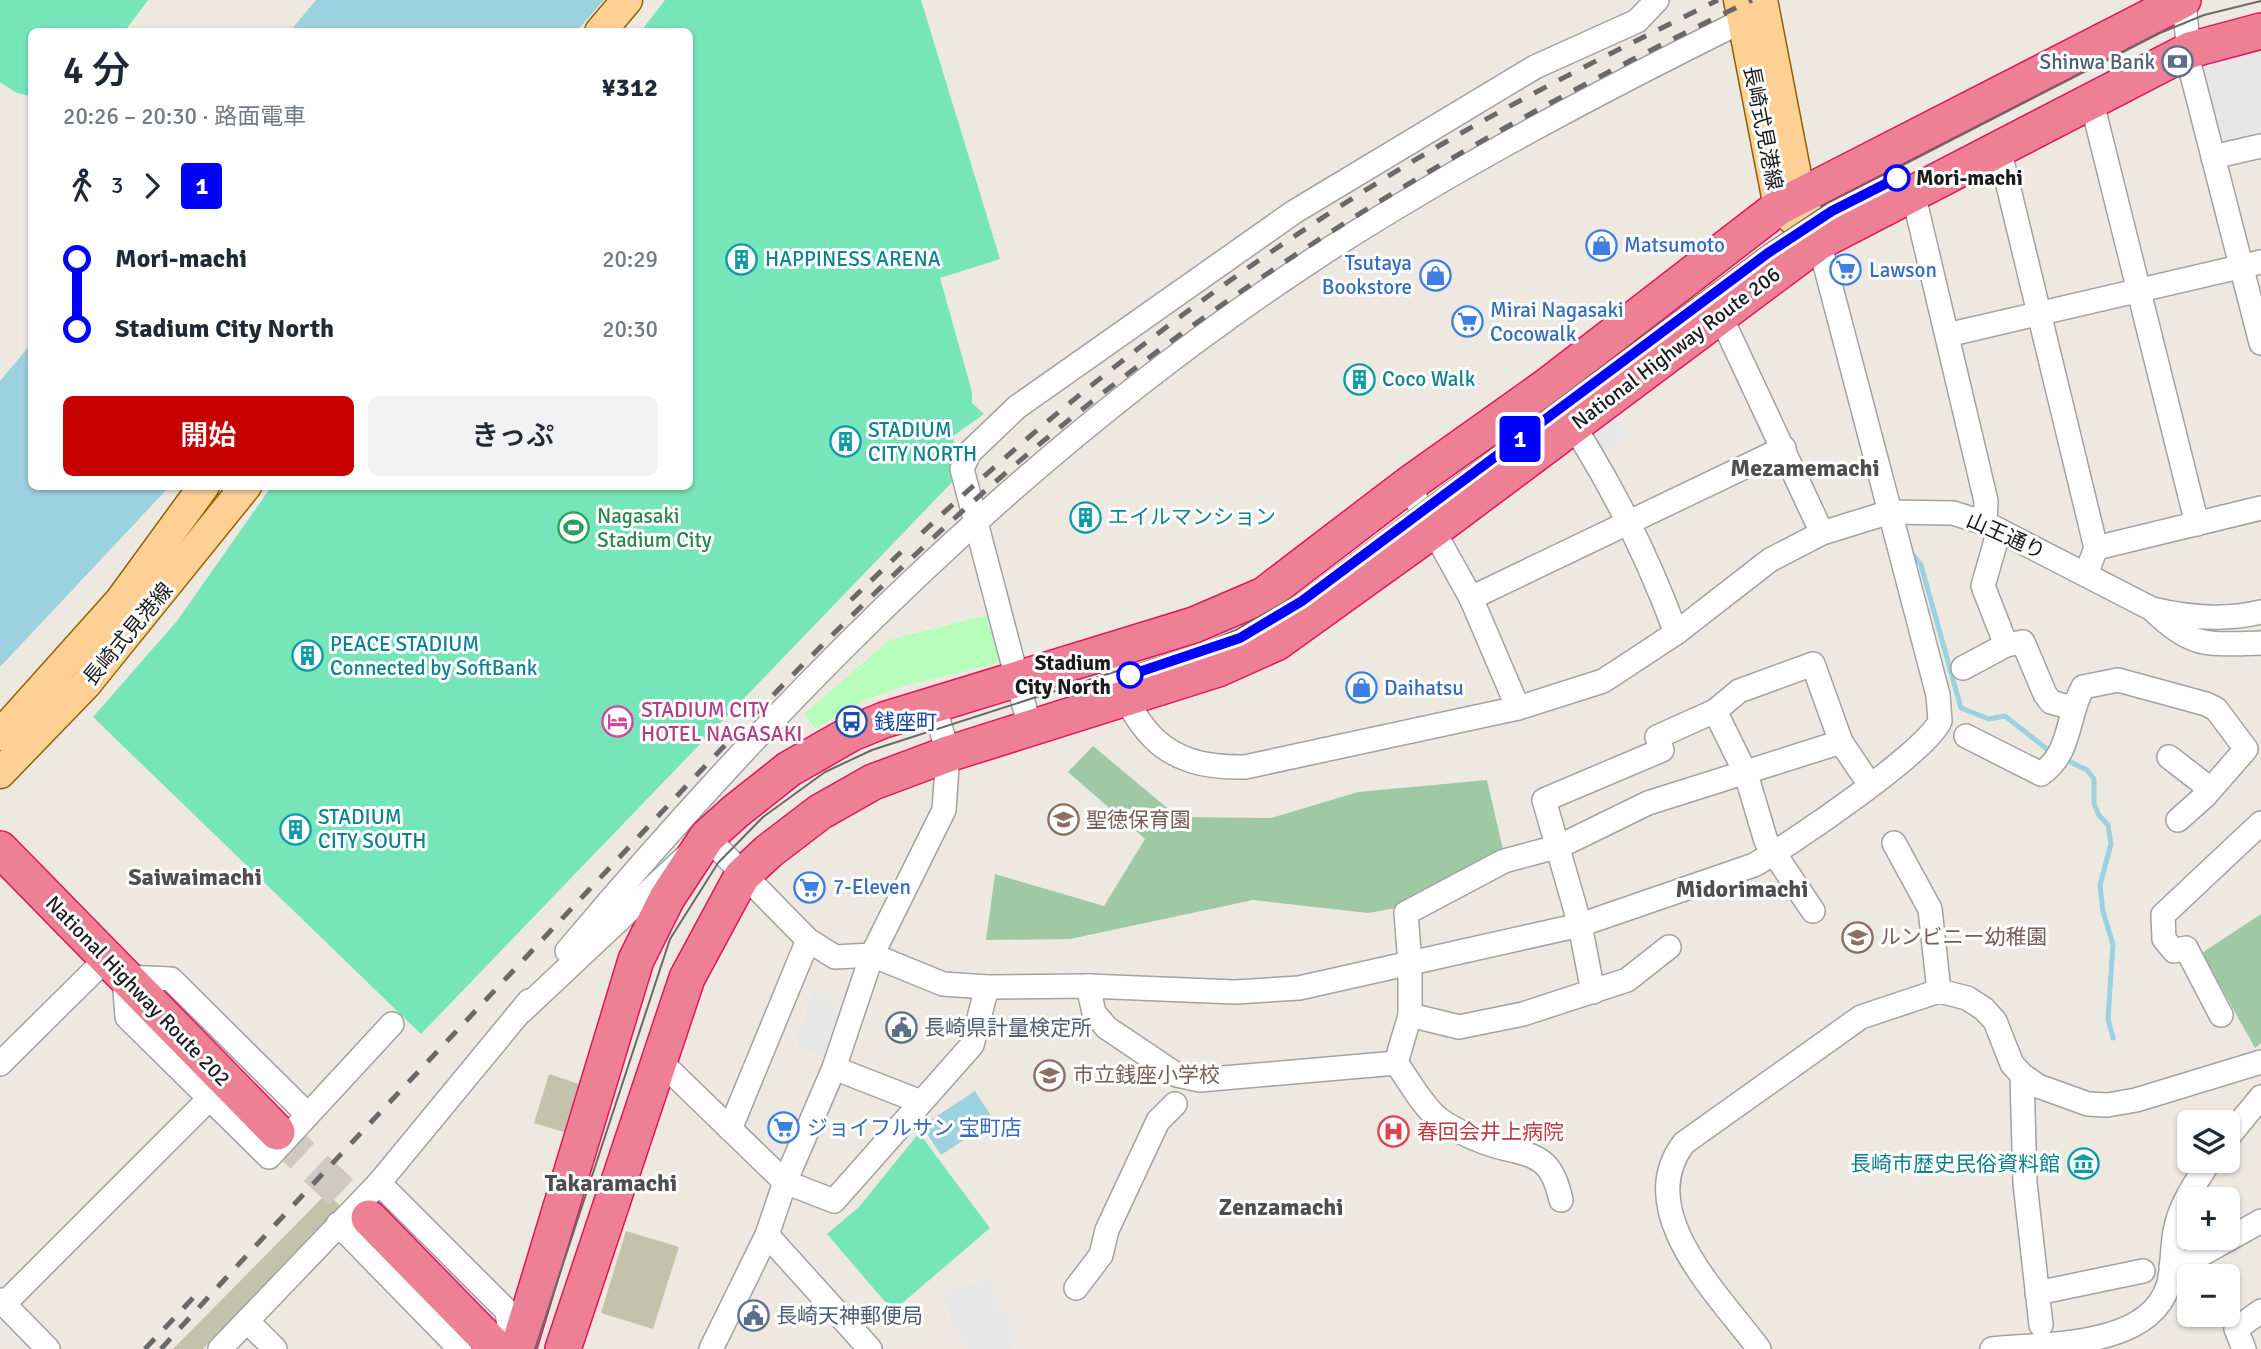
<!DOCTYPE html>
<html lang="ja">
<head>
<meta charset="utf-8">
<style>
	body { margin:0; font-family:Signika,"Noto Sans JP",sans-serif; background:#f2f2f3; color:#1f2937; height:100vh; display:flex; flex-direction:column; font-size:26px; white-space:nowrap }
	* { box-sizing:border-box; margin:0 }
	p { font-size:23px; color:#747a83 }
	.icon { flex:none; width:38px; height:38px; fill:none; stroke:currentColor; stroke-width:2; stroke-linecap:round; stroke-linejoin:round }
	.map { position:relative; flex:1; overflow:hidden }
	.side { position:absolute; left:28px; top:28px; width:665px; height:462px; display:flex; flex-direction:column; background:#fff; border-radius:10px; box-shadow:0 2px 5px #0004 }
	.side>* { flex:none }
	.badge { padding:0 14px; border-radius:5px; font-size:24px; line-height:46px }
	.fabs { position:absolute; left:2177px; top:1110px; display:grid; gap:14px }
	.fabs a { display:grid; place-items:center; width:63px; height:63px; border-radius:10px; background:#fff; box-shadow:0 2px 5px #0004; font-size:35px }
	.map>.badge { position:absolute; translate:-50% -50%; box-shadow:0 0 0 4px #fff }
	.legs { display:flex; align-items:center; gap:10px; height:77px; padding:0 35px; font-size:23px }
	.legs p { margin-inline-start:auto }
	.head { display:flex; align-items:center; justify-content:space-between; height:119px; padding:0 35px }
	h1 { font-size:38px; font-weight:600; line-height:52px }
	.button { display:flex; gap:14px; margin-top:auto; padding:14px 35px }
	.button a { flex:1; height:80px; border-radius:10px; background:#c70000; color:#fff; font-size:28px; font-weight:600; line-height:80px; text-align:center }
	.button a+a { background:#f2f2f3; color:#1f2937 }
	ul { padding:0 35px; list-style:none }
	li { display:flex; align-items:center; gap:24px; height:70px; font-size:26px }
	li i { display:grid; place-items:center; width:10px; height:100%; margin:0 9px; background:currentColor }
	li i::after { content:''; width:18px; height:18px; margin:-9px; border:5px solid; border-radius:50%; background:#fff }
	li p { margin-inline-start:auto }
	li:first-child i { background:linear-gradient(#0000 50%,currentColor 0) }
	li:last-child i { background:linear-gradient(currentColor 50%,#0000 0) }
	.map>svg:first-child { display:block }
	.construction { fill:#c3c3ab }
	.cemetery { fill:#9fc9a5 }
	.park { fill:#b7febd }
	.pitch { fill:#76e5ba }
	.parking { fill:#e7e7e7 }
	.water { fill:#9cd1e0 }
	.lines { fill:none; stroke-linecap:round; stroke-linejoin:round }
	.stream { stroke:#9cd1e0; stroke-width:5 }
	.highway-tunnel { stroke:#cecac2; stroke-width:35; stroke-dasharray:35 18; stroke-linecap:butt }
	.minor-casing { stroke:#a2a2a2; stroke-width:26 }
	.major-casing { stroke:#936200; stroke-width:33 }
	.highway-casing { stroke:#e3155c; stroke-width:38 }
	.minor { stroke:#fff; stroke-width:23 }
	.major { stroke:#ffd094; stroke-width:30 }
	.highway { stroke:#ed8094; stroke-width:35 }
	.tram { stroke:#696969; stroke-width:2 }
	.rail { stroke:#696969; stroke-width:5; stroke-dasharray:14 14; stroke-linecap:butt }
	.line-1-casing { stroke:#fff; stroke-width:16 }
	.line-1 { stroke:#00f; stroke-width:10 }
	.stop-1-dot { fill:#fff; stroke:#00f; stroke-width:3.5 }
	.labels { text-anchor:middle; stroke-width:6; stroke-linejoin:round; paint-order:stroke }
	.service-label { font-size:21px; fill:#4e5e75; stroke:#fff; text-anchor:start }
	.street-label { font-size:21px; fill:#1b1b1b; stroke:#fff }
	.stop-label { font-size:21px; font-weight:bold; fill:#1b1b1b; stroke:#fff; text-anchor:start }
	.shop-label { font-size:21px; fill:#366cbe; stroke:#fff; text-anchor:start }
	.culture-label { font-size:21px; fill:#0d838f; stroke:#fff; text-anchor:start }
	.leisure-label { font-size:21px; fill:#27864d; stroke:#fff; text-anchor:start }
	.hotel-label { font-size:21px; fill:#b23c85; stroke:#fff; text-anchor:start }
	.transit-label { font-size:21px; fill:#164399; stroke:#fff; text-anchor:start }
	.education-label { font-size:21px; fill:#785e54; stroke:#fff; text-anchor:start }
	.health-label { font-size:21px; fill:#be3a42; stroke:#fff; text-anchor:start }
	.quarter-label { font-size:24px; font-weight:bold; fill:#4e4e4e; stroke:#fff }
</style>
</head>
<body>
<div class="map">
<svg width="2261" height="1349" viewBox="0 0 2261 1349">
	<rect width="100%" height="100%" fill="#eee9e0"/>
	<!-- construction -->
	<g class="construction">
		<polygon points="549,1074 582,1085 567,1133 534,1123"/>
		<polygon points="327,1193 340,1206 203,1349 173,1349"/>
		<polygon points="626,1231 679,1247 653,1329 601,1313"/>
	</g>
	<!-- cemetery -->
	<g class="cemetery">
		<polygon points="1093,746 1178,817 1271,818 1358,792 1487,780 1504,854 1396,908 1368,913 1253,900 1070,939 986,940 995,874 1104,906 1145,839 1068,772"/>
		<polygon points="2261,914 2261,1043 2255,1048 2202,953"/>
	</g>
	<!-- park -->
	<polygon class="park" points="991,614 1002,662 904,686 865,700 815,729 804,714 889,640"/>
	<!-- pitch -->
	<g class="pitch">
		<polygon points="0,0 148,0 125,31 32,32 31,97 15,92 0,82"/>
		<polygon points="665,0 921,0 1000,259 940,278 972,392 972,403 984,414 953,436 958,476 421,1034 93,717 177,621 271,487 690,486 690,32 641,31"/>
		<polygon points="919,1133 990,1228 893,1311 827,1234 859,1207"/>
	</g>
	<!-- parking -->
	<g class="parking">
		<polygon points="2261,51 2261,135 2223,143 2204,64"/>
		<polygon points="1615,414 1629,434 1599,455 1585,435"/>
		<polygon points="815,986 842,1012 827,1058 796,1046"/>
		<polygon points="989,1276 993,1297 1021,1338 1007,1349 971,1349 951,1322 945,1295"/>
	</g>
	<!-- water -->
	<g class="water">
		<polygon points="316,0 604,0 577,31 290,31"/>
		<polygon points="31,344 32,486 169,487 0,667 0,381"/>
		<polygon points="975,1091 994,1120 941,1155 922,1126"/>
	</g>
	<g class="lines">
		<!-- stream -->
		<g class="stream">
			<polyline points="1914,556 1921,565 1961,708 1989,719 2005,716 2052,753"/>
			<polyline points="2064,759 2087,770 2094,779 2094,803 2098,814 2108,825 2111,844 2100,885 2103,912 2113,944 2108,1019 2113,1038"/>
		</g>
		<!-- highway-tunnel -->
		<polyline class="highway-tunnel" points="277,1132 369,1218"/>
		<defs>
			<g id="minor">
				<polyline points="2184,0 2190,67 2261,343"/>
				<polyline points="2091,99 2197,524"/>
				<polyline points="1999,148 2096,548 2086,574"/>
				<polyline points="2213,157 2261,146"/>
				<polyline points="1913,193 1986,501 1985,523"/>
				<path d="M1819 242 1890 512 1953 513 1985 523 2152 609C2189 618 2224 621 2261 612"/>
				<polyline points="1720,315 1822,533"/>
				<polyline points="1947,335 2261,262"/>
				<path d="M1547 386C1600 462 1644 546 1676 633"/>
				<polyline points="1408,485 1471,598 1518,708"/>
				<polyline points="1999,530 1983,586 2006,645 2023,642 2045,694 2051,702 2072,708"/>
				<polyline points="2096,548 2261,508"/>
				<polyline points="1471,598 1784,448"/>
				<path d="M2154 611C2193 649 2209 644 2261 643"/>
				<polyline points="1963,668 2006,645"/>
				<polyline points="1715,711 1746,774 1766,841 1813,911"/>
				<polyline points="1030,728 962,469 969,453 1017,407 1294,212 1535,67 1637,21 1657,0"/>
				<path d="M1966 736 2041 774C2072 752 2066 718 2083 687L2118 680 2206 704 2216 709 2246 749 2205 796 2178 820"/>
				<polyline points="2169,757 2209,788"/>
				<polyline points="1894,843 1930,909 1939,991"/>
				<path d="M567 951C790 686 1038 437 1331 248 1464 163 1603 90 1744 20"/>
				<path d="M1088 986 1094 1013 1107 1028 1177 1075 1200 1080 1396 1063C1409 1080 1422 1106 1439 1119 1455 1131 1483 1143 1503 1148 1539 1156 1552 1160 1561 1200"/>
				<polyline points="1593,992 1580,925 1544,800 1662,750 1657,737 1715,711 1739,691 1813,664 1841,742 1870,785"/>
				<path d="M522 1011 707 837 808 940 835 957 872 955 943 984 987 987 1088 986 1235 992 1299 988 1580 925 1754 865C1788 846 1927 752 1940 721L1938 695 1890 512 1822 533 1770 560 1676 633 1603 681 1518 708 1245 767C1157 769 1137 727 1105 654"/>
				<polyline points="1410,1015 1459,1027 1523,1014 1627,980 1669,947"/>
				<polyline points="2221,1015 2186,948 2174,951 2164,939 2163,915 2261,823"/>
				<polyline points="659,1060 785,1182 834,1201 972,1045 987,987"/>
				<polyline points="1396,1063 1410,1015 1410,964 1406,913 1504,861 1560,846 1648,803 1841,742"/>
				<polyline points="0,1064 107,958"/>
				<polyline points="834,1068 921,1102"/>
				<polyline points="2022,1075 2025,1183 2041,1325"/>
				<polyline points="308,1115 171,979 124,977 127,1017 269,1157 392,1024"/>
				<polyline points="730,1129 808,940"/>
				<polyline points="2228,1137 2261,1097"/>
				<polyline points="379,1183 507,1311 512,1349"/>
				<polyline points="338,1224 460,1349"/>
				<polyline points="767,1235 870,1349"/>
				<polyline points="2171,1266 2184,1264 2261,1221"/>
				<polyline points="1076,1288 1101,1255 1107,1230 1158,1121 1175,1104"/>
				<polyline points="2037,1293 2143,1271"/>
				<polyline points="0,1300 48,1349"/>
				<polyline points="4,1304 209,1099"/>
				<polyline points="247,1321 275,1349"/>
				<polyline points="220,1349 379,1183 529,1001"/>
				<polyline points="711,1349 767,1235 785,1182 834,1068 872,955 944,810 948,754 934,704"/>
				<path d="M1759 1349C1720 1296 1631 1211 1684 1143L1861 1017 1939 991 1967 998 1984 1009 1995 1021 2012 1064 2022 1075 2038 1086 2088 1104 2107 1105 2136 1100 2261 1062"/>
				<path d="M1992 1349C2044 1343 2148 1349 2168 1286 2174 1267 2171 1246 2176 1227 2181 1203 2197 1181 2210 1160"/>
				<polyline points="2244,1349 2236,1329 2261,1311"/>
			</g>
			<g id="major">
				<polyline points="1739,0 1779,207 1819,242"/>
				<polyline points="1762,0 1800,196 1808,216"/>
				<polyline points="600,32 627,0"/>
				<polyline points="0,735 120,601 204,486"/>
				<polyline points="0,773 86,684 246,486"/>
			</g>
			<g id="highway">
				<polyline points="0,849 277,1132"/>
				<polyline points="369,1218 497,1349"/>
				<polyline points="518,1349 636,960 667,898 707,837 736,811 789,769 852,733 884,720 1194,625 1264,595 1408,485 1547,386 1779,207 2183,0"/>
				<polyline points="563,1349 687,978 742,876 769,851 820,812 873,782 948,754 1218,669 1276,643 1447,520 1819,242 2190,50 2261,31"/>
			</g>
		</defs>
		<!-- minor casing -->
		<use href="#minor" class="minor-casing"/>
		<!-- major casing -->
		<use href="#major" class="major-casing"/>
		<!-- highway casing -->
		<use href="#highway" class="highway-casing"/>
		<!-- minor -->
		<use href="#minor" class="minor"/>
		<!-- major -->
		<use href="#major" class="major"/>
		<!-- highway -->
		<use href="#highway" class="highway"/>
		<!-- tram -->
		<polyline class="tram" points="535,1349 670,939 718,863 763,817 825,772 872,750 1207,642 1236,630 1299,594 1764,246 1827,204 2160,33 2204,15 2261,1"/>
		<!-- rail -->
		<g class="rail">
			<path d="M922 533C1078 386 1252 255 1437 147 1528 94 1623 47 1718 0"/>
			<polyline points="851,600 901,552"/>
			<polyline points="145,1349 193,1298"/>
			<path d="M161 1349C301 1195 444 1045 586 893 748 720 908 546 1094 400 1299 238 1518 113 1752 0"/>
		</g>
	</g>
	<g class="lines">
		<defs>
			<polyline id="line-1" points="1130,675 1240,638 1302,601 1768,253 1832,211 1897,178"/>
		</defs>
		<!-- line-1 casing -->
		<use href="#line-1" class="line-1-casing"/>
		<!-- line-1 -->
		<use href="#line-1" class="line-1"/>
	</g>
	<!-- icons -->
	<defs>
		<symbol id="bank-ring" viewBox="-11 -11 22 22"><circle r="9.5" fill="#fff" stroke="#5c6f8a" stroke-width="1.5"/><path d="M-6-4H6V4H-6ZM0-2.3a2.3 2.3 0 1 0 0 4.6a2.3 2.3 0 1 0 0-4.6Z" fill="#5c6f8a"/></symbol>
		<symbol id="shop-ring" viewBox="-11 -11 22 22"><circle r="9.5" fill="#fff" stroke="#3f7fe0" stroke-width="1.5"/><path d="M-5-2.5h2.3a2.7 3.5 0 0 1 5.4 0H5L5.5 6h-11ZM-1.5-2.5h3a1.5 2.3 0 0 0-3 0Z" fill="#3f7fe0"/></symbol>
		<symbol id="building-ring" viewBox="-11 -11 22 22"><circle r="9.5" fill="#fff" stroke="#0f9aa8" stroke-width="1.5"/><path d="M-4-6H4V6H1V3H-1V6H-4ZM-2.5-4.3h1.7v1.8h-1.7ZM.8-4.3h1.7v1.8H.8ZM-2.5-1h1.7V.8h-1.7ZM.8-1h1.7V.8H.8Z" fill="#0f9aa8"/></symbol>
		<symbol id="supermarket-ring" viewBox="-11 -11 22 22"><circle r="9.5" fill="#fff" stroke="#3f7fe0" stroke-width="1.5"/><path d="M-6-5.5h2.5l.6 2H6L4.5 2H-2.5L-4.4-4H-6ZM-1.5 3.2a1.3 1.3 0 1 0 .1 0ZM3 3.2a1.3 1.3 0 1 0 .1 0Z" fill="#3f7fe0"/></symbol>
		<symbol id="stadium-ring" viewBox="-11 -11 22 22"><circle r="9.5" fill="#fff" stroke="#2e9e5b" stroke-width="1.5"/><path d="M0-5a6.5 5 0 1 0 0 10a6.5 5 0 1 0 0-10ZM-3.5-1.8h7v3.6h-7Z" fill="#2e9e5b"/></symbol>
		<symbol id="hotel-ring" viewBox="-11 -11 22 22"><circle r="9.5" fill="#fff" stroke="#d1479c" stroke-width="1.5"/><path d="M-6-4.5h1.5V1H6V5H4.5V3h-9V5H-6ZM-4 0a1.8 1.8 0 1 1 3.6 0ZM.5 0V-2.5h3Q6-2.5 6 0Z" fill="#d1479c"/></symbol>
		<symbol id="bus-ring" viewBox="-11 -11 22 22"><circle r="9.5" fill="#fff" stroke="#1a4fb4" stroke-width="1.5"/><path d="M-5-6H5V4H4V6H2V4H-2V6H-4V4H-5ZM-3.5-4V0h7V-4ZM-3.5 1.2v1.5H-2V1.2ZM2 1.2v1.5H3.5V1.2Z" fill="#1a4fb4"/></symbol>
		<symbol id="school-ring" viewBox="-11 -11 22 22"><circle r="9.5" fill="#fff" stroke="#8d6e63" stroke-width="1.5"/><path d="M0-5L7-2L0 1L-7-2ZM-4 1L0 2.5L4 1V4Q0 6-4 4Z" fill="#8d6e63"/></symbol>
		<symbol id="civic-ring" viewBox="-11 -11 22 22"><circle r="9.5" fill="#fff" stroke="#5c6f8a" stroke-width="1.5"/><path d="M-.6-6.5H3V-4.5H.6V-3L4-1V1h2V6H-6V1h2V-1L-.6-3ZM-1.2 2.5V6h2.4V2.5Z" fill="#5c6f8a"/></symbol>
		<symbol id="hospital-ring" viewBox="-11 -11 22 22"><circle r="9.5" fill="#fff" stroke="#e0444e" stroke-width="1.5"/><path d="M-5-5h3v3.5h4V-5h3V5h-3V1.5h-4V5h-3Z" fill="#e0444e"/></symbol>
		<symbol id="museum-ring" viewBox="-11 -11 22 22"><circle r="9.5" fill="#fff" stroke="#0f9aa8" stroke-width="1.5"/><path d="M0-6L6-3V-2H-6V-3ZM-5-1h2V3h-2ZM-1-1h2V3h-2ZM3-1h2V3H3ZM-6 4H6V6H-6Z" fill="#0f9aa8"/></symbol>
	</defs>
	<g fill-rule="evenodd">
		<use href="#bank-ring" x="2160" y="44" width="35" height="35"/>
		<use href="#shop-ring" x="1584" y="228" width="35" height="35"/>
		<use href="#building-ring" x="724" y="242" width="35" height="35"/>
		<use href="#supermarket-ring" x="1828" y="252" width="35" height="35"/>
		<use href="#shop-ring" x="1418" y="258" width="35" height="35"/>
		<use href="#supermarket-ring" x="1450" y="304" width="35" height="35"/>
		<use href="#building-ring" x="1342" y="362" width="35" height="35"/>
		<use href="#building-ring" x="828" y="424" width="35" height="35"/>
		<use href="#building-ring" x="1068" y="500" width="35" height="35"/>
		<use href="#stadium-ring" x="556" y="510" width="35" height="35"/>
		<use href="#building-ring" x="290" y="638" width="35" height="35"/>
		<use href="#shop-ring" x="1344" y="670" width="35" height="35"/>
		<use href="#hotel-ring" x="600" y="704" width="35" height="35"/>
		<use href="#bus-ring" x="834" y="704" width="35" height="35"/>
		<use href="#school-ring" x="1046" y="802" width="35" height="35"/>
		<use href="#building-ring" x="278" y="812" width="35" height="35"/>
		<use href="#supermarket-ring" x="792" y="870" width="35" height="35"/>
		<use href="#school-ring" x="1840" y="920" width="35" height="35"/>
		<use href="#civic-ring" x="884" y="1010" width="35" height="35"/>
		<use href="#school-ring" x="1032" y="1058" width="35" height="35"/>
		<use href="#supermarket-ring" x="766" y="1110" width="35" height="35"/>
		<use href="#hospital-ring" x="1376" y="1114" width="35" height="35"/>
		<use href="#museum-ring" x="2066" y="1146" width="35" height="35"/>
		<use href="#civic-ring" x="736" y="1298" width="35" height="35"/>
	</g>
	<!-- markers -->
	<g class="stop-1-dot">
		<circle cx="1897" cy="178" r="12"/>
		<circle cx="1130" cy="675" r="12"/>
	</g>
	<g class="labels">
		<!-- service labels -->
		<g class="service-label">
			<text x="2155" y="69" text-anchor="end">Shinwa Bank</text>
			<text x="924" y="1035">長崎県計量検定所</text>
			<text x="776" y="1323">長崎天神郵便局</text>
		</g>
		<!-- street labels -->
		<g class="street-label">
			<text transform="translate(1763 128) rotate(79)" y="7">長崎式見港線</text>
			<text transform="translate(1676 348) rotate(-37)" y="7">National Highway Route 206</text>
			<text transform="translate(2006 536) rotate(24)" y="7">山王通り</text>
			<text transform="translate(128 634) rotate(-50)" y="7">長崎式見港線</text>
			<text transform="translate(138 991) rotate(46)" y="7">National Highway Route 202</text>
		</g>
		<!-- stop labels -->
		<g class="stop-label">
			<text x="1916" y="185">Mori-machi</text>
			<text x="1111" y="670" text-anchor="end">Stadium<tspan x="1111" dy="24">City North</tspan></text>
		</g>
		<!-- shop labels -->
		<g class="shop-label">
			<text x="1624" y="252">Matsumoto</text>
			<text x="1412" y="270" text-anchor="end">Tsutaya<tspan x="1412" dy="24">Bookstore</tspan></text>
			<text x="1869" y="277">Lawson</text>
			<text x="1490" y="317">Mirai Nagasaki<tspan x="1490" dy="24">Cocowalk</tspan></text>
			<text x="1384" y="695">Daihatsu</text>
			<text x="833" y="894">7-Eleven</text>
			<text x="807" y="1135">ジョイフルサン 宝町店</text>
		</g>
		<!-- culture labels -->
		<g class="culture-label">
			<text x="765" y="266">HAPPINESS ARENA</text>
			<text x="1382" y="386">Coco Walk</text>
			<text x="868" y="437">STADIUM<tspan x="868" dy="24">CITY NORTH</tspan></text>
			<text x="1108" y="524">エイルマンション</text>
			<text x="330" y="651">PEACE STADIUM<tspan x="330" dy="24">Connected by SoftBank</tspan></text>
			<text x="318" y="824">STADIUM<tspan x="318" dy="24">CITY SOUTH</tspan></text>
			<text x="2060" y="1171" text-anchor="end">長崎市歴史民俗資料館</text>
		</g>
		<!-- leisure labels -->
		<g class="leisure-label">
			<text x="597" y="523">Nagasaki<tspan x="597" dy="24">Stadium City</tspan></text>
		</g>
		<!-- hotel labels -->
		<g class="hotel-label">
			<text x="641" y="717">STADIUM CITY<tspan x="641" dy="24">HOTEL NAGASAKI</tspan></text>
		</g>
		<!-- transit labels -->
		<g class="transit-label">
			<text x="874" y="729">銭座町</text>
		</g>
		<!-- education labels -->
		<g class="education-label">
			<text x="1086" y="827">聖徳保育園</text>
			<text x="1880" y="944">ルンビニー幼稚園</text>
			<text x="1073" y="1082">市立銭座小学校</text>
		</g>
		<!-- health labels -->
		<g class="health-label">
			<text x="1417" y="1139">春回会井上病院</text>
		</g>
		<!-- quarter labels -->
		<g class="quarter-label">
			<text x="1805" y="476">Mezamemachi</text>
			<text x="195" y="885">Saiwaimachi</text>
			<text x="1742" y="897">Midorimachi</text>
			<text x="611" y="1191">Takaramachi</text>
			<text x="1281" y="1215">Zenzamachi</text>
		</g>
	</g>
</svg>
<div class="fabs">
<a><svg class="icon" aria-label="layers" viewBox="0 0 24 24"><path d="M12 4l9 5-9 5-9-5zM3 14l9 5 9-5"/></svg></a>
<a>+</a>
<a>−</a>
</div>
<b class="badge" style="left:1520px;top:439px;background:#00f;color:#fff">1</b>
<section class="side">
<div class="head"><div><h1>4 分</h1><p>20:26 – 20:30 · 路面電車</p></div><b>¥312</b></div>
<div class="legs"><svg class="icon" aria-label="walk" viewBox="0 0 24 24"><circle cx="13" cy="4" r="2"/><path d="M13 8l-2 6 4 7M11 14l-3 7M7 12l3-4h3l4 4"/></svg>3<svg class="icon" aria-label="forward" viewBox="0 0 24 24"><path d="M9 5l7 7-7 7"/></svg><b class="badge" style="background:#00f;color:#fff">1</b></div>
<ul>
<li><i style="color:#00f"></i><b>Mori-machi</b><p>20:29</p></li>
<li><i style="color:#00f"></i><b>Stadium City North</b><p>20:30</p></li>
</ul>
<div class="button"><a>開始</a><a>きっぷ</a></div>
</section>
</div>
</body>
</html>
